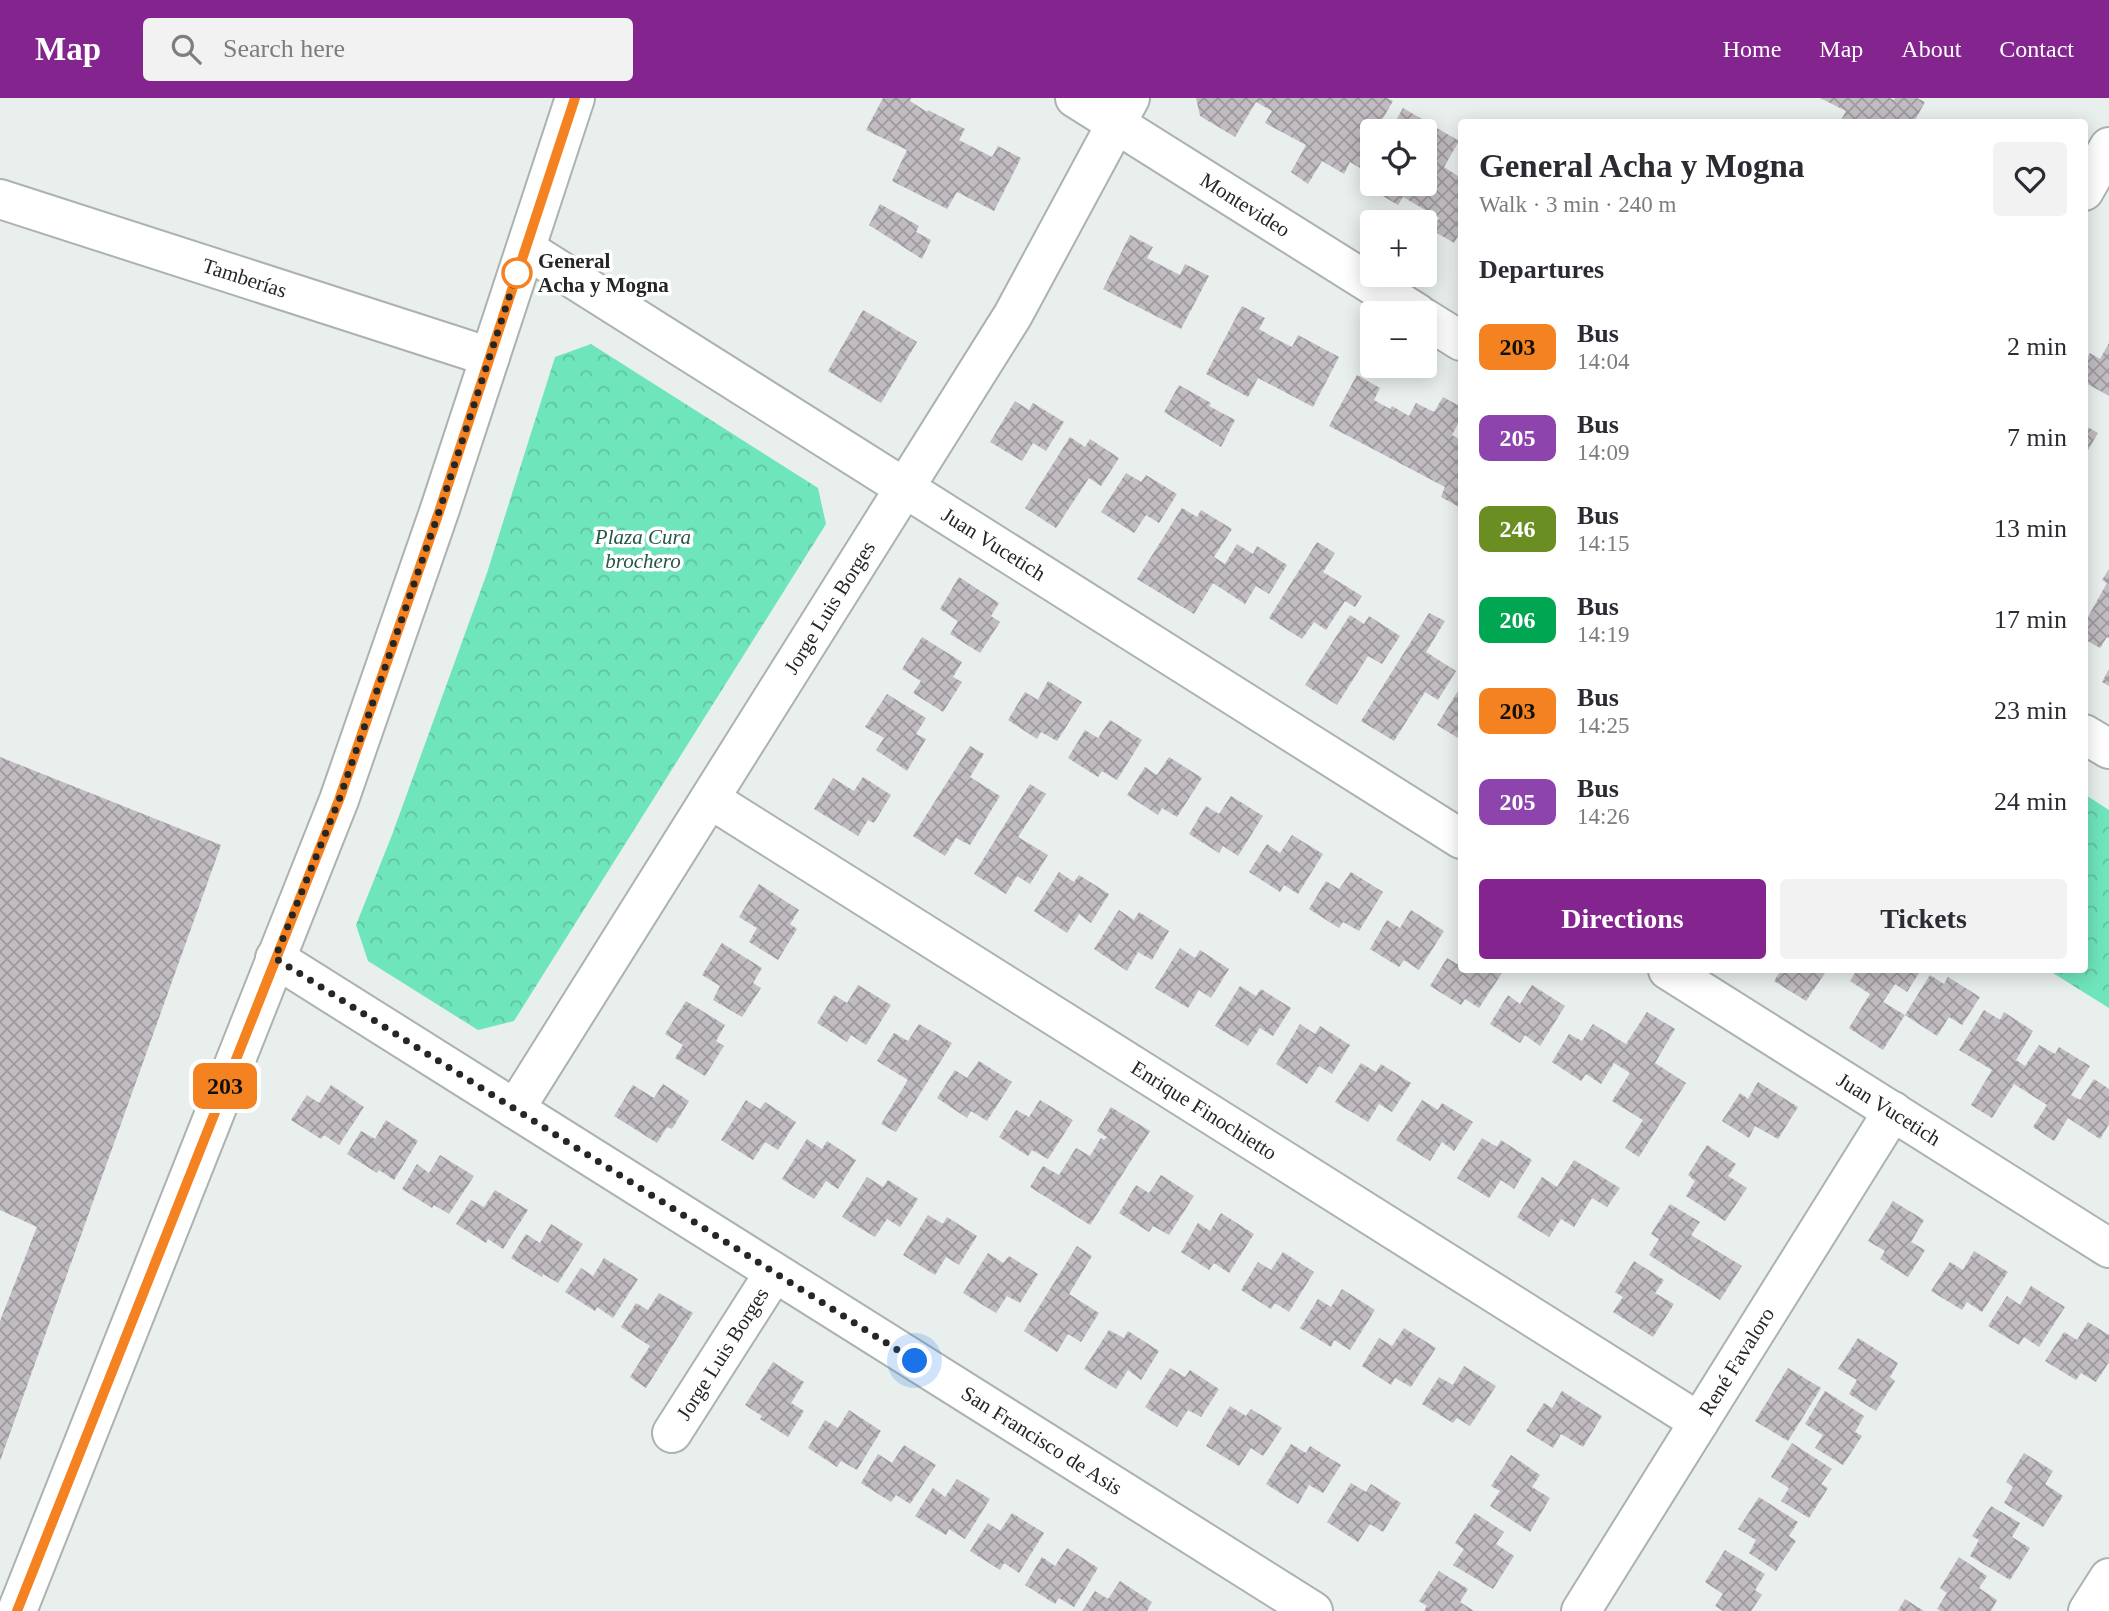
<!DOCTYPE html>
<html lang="en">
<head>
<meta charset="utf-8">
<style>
	body { margin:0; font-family:Georgia,serif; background:#f2f2f3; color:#2b2b33; height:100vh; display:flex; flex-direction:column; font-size:26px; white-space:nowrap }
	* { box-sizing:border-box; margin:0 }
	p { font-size:23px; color:#7c7c81 }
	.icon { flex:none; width:38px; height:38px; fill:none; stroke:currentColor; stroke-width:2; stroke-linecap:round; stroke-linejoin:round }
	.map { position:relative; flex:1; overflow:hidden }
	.details { position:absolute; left:1458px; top:21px; width:630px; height:854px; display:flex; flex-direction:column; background:#fff; border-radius:7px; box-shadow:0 4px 18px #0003 }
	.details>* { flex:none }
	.badge { padding:0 14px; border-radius:10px; font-size:24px; line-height:46px }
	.fabs { position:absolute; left:1360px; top:21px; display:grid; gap:14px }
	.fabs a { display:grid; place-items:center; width:77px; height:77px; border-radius:7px; background:#fff; box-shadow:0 4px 18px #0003; font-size:35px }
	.you { position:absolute; width:35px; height:35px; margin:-18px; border:5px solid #fff; border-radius:50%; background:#1a73e8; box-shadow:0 0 0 10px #1a73e833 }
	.map>.badge { position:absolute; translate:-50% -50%; box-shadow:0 0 0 4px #fff }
	h2 { padding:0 21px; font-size:26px; line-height:63px }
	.round { display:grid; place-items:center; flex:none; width:74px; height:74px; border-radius:7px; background:#f2f2f3 }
	.summary { display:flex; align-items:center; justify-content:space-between; height:119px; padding:0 21px }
	h1 { font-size:33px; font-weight:800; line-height:52px }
	.action { display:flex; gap:14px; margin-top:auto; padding:14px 21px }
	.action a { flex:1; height:80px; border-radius:7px; background:#84248e; color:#fff; font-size:28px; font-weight:800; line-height:80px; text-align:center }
	.action a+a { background:#f2f2f3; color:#2b2b33 }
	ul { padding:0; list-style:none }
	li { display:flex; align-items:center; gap:21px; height:91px; padding:0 21px }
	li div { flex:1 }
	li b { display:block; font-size:26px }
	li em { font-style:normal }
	li .badge { min-width:77px; font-weight:700; text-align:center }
	header { display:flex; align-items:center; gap:42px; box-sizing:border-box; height:98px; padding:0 35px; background:#84248e; color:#fff }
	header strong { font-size:33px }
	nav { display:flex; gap:38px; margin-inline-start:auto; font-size:24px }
	.search { width:490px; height:63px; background:#f2f2f3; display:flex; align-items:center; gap:18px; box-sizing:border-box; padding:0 24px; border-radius:7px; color:#7c7c81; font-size:26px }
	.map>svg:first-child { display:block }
	.park { fill:url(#park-crowns) }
	.building { fill:url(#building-cross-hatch) }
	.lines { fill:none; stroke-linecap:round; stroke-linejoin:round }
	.street-casing { stroke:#acb2af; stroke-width:42 }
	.secondary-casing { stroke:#acb2af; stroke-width:42 }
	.street { stroke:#fff; stroke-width:38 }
	.secondary { stroke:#fff; stroke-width:38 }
	.line-casing { stroke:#fff; stroke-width:16 }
	.line { stroke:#f58220; stroke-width:10 }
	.walk { stroke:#252726; stroke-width:7; stroke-dasharray:0 12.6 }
	.stop-dot { fill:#fff; stroke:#f58220; stroke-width:3.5 }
	.labels { text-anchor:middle; stroke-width:7; stroke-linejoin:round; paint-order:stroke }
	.street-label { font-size:21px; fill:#252726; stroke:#fff }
	.stop-label { font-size:21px; font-weight:bold; fill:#252726; stroke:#fff; text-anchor:start }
	.park-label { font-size:21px; font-style:italic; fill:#235644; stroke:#fff }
</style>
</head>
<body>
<header>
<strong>Map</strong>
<div class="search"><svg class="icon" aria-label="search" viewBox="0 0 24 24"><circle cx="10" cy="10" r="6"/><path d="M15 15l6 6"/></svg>Search here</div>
<nav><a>Home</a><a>Map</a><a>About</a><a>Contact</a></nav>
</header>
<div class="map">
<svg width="2109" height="1513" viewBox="0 0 2109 1513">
	<defs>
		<pattern id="park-crowns" width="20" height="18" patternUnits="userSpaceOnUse" patternTransform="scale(1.75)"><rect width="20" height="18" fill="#6fe5bb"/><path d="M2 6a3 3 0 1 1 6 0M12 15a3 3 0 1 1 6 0" fill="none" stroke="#60c4a1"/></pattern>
		<pattern id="building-cross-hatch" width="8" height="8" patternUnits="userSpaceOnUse" patternTransform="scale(1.75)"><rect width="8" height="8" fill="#c1bcc1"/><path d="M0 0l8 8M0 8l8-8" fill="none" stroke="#9d999d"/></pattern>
	</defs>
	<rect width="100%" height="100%" fill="#e8efec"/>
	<!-- park -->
	<g class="park">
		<polygon points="591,246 818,390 826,426 514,923 478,932 368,863 356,827 392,737 487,475 555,259"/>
		<polygon points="2084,696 2109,712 2109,910 2048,872 2084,872"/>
	</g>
	<!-- building -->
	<g class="building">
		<polygon points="883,0 911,0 910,3 927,14 928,12 965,31 959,42 992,59 998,48 1021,60 994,113 957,94 947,111 892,83 907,52 866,32"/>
		<polygon points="1196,0 1387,0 1393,3 1379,27 1390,33 1403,10 1459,43 1444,69 1461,80 1461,133 1454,145 1432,132 1439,120 1403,99 1398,107 1376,94 1381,86 1424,86 1424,33 1372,33 1372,77 1350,64 1344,76 1322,63 1308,86 1291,74 1306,47 1265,25 1272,13 1256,4 1235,39 1200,18"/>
		<polygon points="1820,0 1890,0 1894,2 1895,0 1917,0 1925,4 1914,24 1840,24 1846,13"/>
		<polygon points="880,106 919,128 916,134 931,142 922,161 869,127"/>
		<polygon points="1130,137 1153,149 1147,160 1180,177 1185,166 1209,178 1181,231 1103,191"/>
		<polygon points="1242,208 1265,220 1259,231 1278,242 1292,249 1298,237 1339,259 1313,309 1258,280 1248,299 1206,276"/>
		<polygon points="863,212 917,244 881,305 828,273"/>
		<polygon points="2109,245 2109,298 2084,284 2084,265 2090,255 2100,261"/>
		<polygon points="1357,277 1380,290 1374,302 1390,311 1392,308 1409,318 1416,305 1434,314 1443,299 1461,309 1461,320 1452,337 1461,342 1461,410 1441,399 1445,389 1329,328"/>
		<polygon points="1179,287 1211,305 1209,308 1235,322 1221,349 1164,314"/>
		<polygon points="1015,303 1029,312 1033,305 1064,324 1046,353 1033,345 1022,363 990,344"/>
		<polygon points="2084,327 2098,335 2084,359"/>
		<polygon points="1070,339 1085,349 1090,341 1119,360 1101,388 1089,380 1056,430 1025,410"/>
		<polygon points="1126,375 1141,384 1146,377 1177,396 1159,425 1146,417 1134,435 1101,414"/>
		<polygon points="1182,410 1197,419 1201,412 1232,431 1214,459 1225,466 1237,446 1253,456 1257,448 1287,467 1269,496 1256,488 1245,506 1213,485 1194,516 1137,481"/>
		<polygon points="1317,444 1335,455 1323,474 1362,498 1355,509 1345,503 1326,532 1314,524 1302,541 1269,520"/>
		<polygon points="2109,471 2109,540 2107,539 2100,550 2084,541 2084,526 2107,485 2102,482"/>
		<polygon points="959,479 999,505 991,518 1000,524 980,555 950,536 958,523 940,511"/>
		<polygon points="1429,515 1445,523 1426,554 1456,573 1438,602 1425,594 1394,643 1361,623"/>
		<polygon points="1350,517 1364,526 1369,518 1400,538 1382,566 1368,558 1337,607 1305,587"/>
		<polygon points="922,539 962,564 953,579 962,584 943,614 913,595 921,583 902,571"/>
		<polygon points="2109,571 2109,588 2102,584"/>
		<polygon points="1048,583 1082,604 1057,643 1041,634 1037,641 1008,622 1025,594 1038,602"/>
		<polygon points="1461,588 1461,642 1437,627"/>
		<polygon points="887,596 926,620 916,636 926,641 907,673 876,652 884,640 865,629"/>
		<polygon points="1110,622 1142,642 1117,682 1102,673 1098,679 1068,660 1085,632 1098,640"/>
		<polygon points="970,648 984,656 970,679 1000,698 970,747 956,740 945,758 913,738"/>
		<polygon points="0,659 221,747 0,1363 0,1223 37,1129 0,1112"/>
		<polygon points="1169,659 1202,680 1177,719 1162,710 1158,717 1127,697 1145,669 1157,677"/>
		<polygon points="863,679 891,697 874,725 868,722 858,738 814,711 833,680 854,693"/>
		<polygon points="1030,686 1046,696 1018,739 1048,757 1030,786 1017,778 1006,796 974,776"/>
		<polygon points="1231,698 1263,718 1238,758 1223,748 1219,755 1189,736 1206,708 1219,716"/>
		<polygon points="1292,737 1323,756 1298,796 1284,787 1280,794 1249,774 1267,746 1280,755"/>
		<polygon points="1059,774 1074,784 1079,777 1109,796 1091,825 1079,816 1067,835 1034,813"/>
		<polygon points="1351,774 1383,794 1359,833 1343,824 1339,830 1309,811 1326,783 1339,791"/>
		<polygon points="759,786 799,812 790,826 797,831 778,862 749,844 757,830 739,819"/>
		<polygon points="1119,812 1134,822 1139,814 1169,833 1152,862 1138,854 1127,873 1094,851"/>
		<polygon points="1411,812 1444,833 1419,872 1404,862 1399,869 1370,851 1387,822 1400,830"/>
		<polygon points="722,845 762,870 753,885 761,890 742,919 713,902 720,888 702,877"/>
		<polygon points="1180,850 1195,860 1200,852 1229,871 1211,900 1199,892 1188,910 1155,890"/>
		<polygon points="1447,860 1461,868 1461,872 1504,872 1479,910 1465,901 1461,907 1430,888"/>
		<polygon points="1781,872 1827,872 1806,903 1774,883"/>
		<polygon points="1857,872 1921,872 1907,894 1895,886 1883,904 1905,917 1930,877 1944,886 1948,879 1980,899 1962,927 1949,919 1937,938 1905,917 1883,952 1849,930 1870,896 1850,883"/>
		<polygon points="858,887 891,907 866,947 851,937 847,944 817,925 834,897 847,905"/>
		<polygon points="1532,887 1565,908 1540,948 1525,937 1520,945 1490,926 1508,897 1520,906"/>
		<polygon points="1240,888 1256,898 1261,891 1291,910 1273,938 1260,930 1248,948 1215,928"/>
		<polygon points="686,903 725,927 716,943 724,948 705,978 675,960 683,947 665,936"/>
		<polygon points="1984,912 2000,922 2004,914 2033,933 2016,962 2025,968 2039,947 2055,956 2059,949 2090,968 2071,997 2080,1002 2094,981 2109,991 2109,1026 2100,1041 2068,1020 2054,1043 2033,1029 2047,1007 2014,986 1992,1020 1971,1007 1992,972 1959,952"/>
		<polygon points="1647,914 1675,931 1655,965 1686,985 1639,1059 1625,1050 1643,1022 1612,1003 1630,975 1614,965 1601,986 1586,976 1581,983 1552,964 1569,936 1582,943 1593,926 1626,946"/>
		<polygon points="919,926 952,945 896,1034 881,1026 908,982 877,963 894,935 908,943"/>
		<polygon points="1300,926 1315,936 1320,928 1350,947 1332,976 1319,968 1307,986 1276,966"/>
		<polygon points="979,963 1012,984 987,1023 971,1013 967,1020 937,1000 955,972 967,980"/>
		<polygon points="1361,965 1376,974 1381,966 1411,985 1392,1014 1379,1006 1368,1024 1335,1004"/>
		<polygon points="1758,984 1798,1009 1778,1041 1755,1028 1749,1040 1722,1023 1740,995 1748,1001"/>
		<polygon points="663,986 689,1003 672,1031 667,1029 657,1045 614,1018 633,987 654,1000"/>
		<polygon points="331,987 364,1009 339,1047 324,1037 321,1041 291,1022 307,997 319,1005"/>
		<polygon points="746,1002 760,1011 765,1004 796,1024 778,1052 765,1044 753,1062 721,1042"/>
		<polygon points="1040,1002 1073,1022 1048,1061 1032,1052 1028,1058 999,1039 1016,1012 1029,1019"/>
		<polygon points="1422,1002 1438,1012 1442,1005 1473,1024 1454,1053 1442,1044 1430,1063 1396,1042"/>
		<polygon points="1111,1009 1150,1033 1090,1127 1030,1089 1043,1068 1059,1077 1076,1050 1090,1058 1101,1040 1104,1042 1107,1039 1097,1033"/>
		<polygon points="386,1022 418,1043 394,1082 379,1072 377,1075 347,1056 361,1033 375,1041"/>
		<polygon points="1482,1040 1497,1049 1501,1042 1532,1062 1514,1091 1501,1082 1489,1100 1457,1080"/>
		<polygon points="807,1041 822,1051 827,1043 856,1062 838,1091 826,1083 814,1101 782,1081"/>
		<polygon points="1707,1047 1736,1066 1728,1078 1747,1090 1725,1123 1686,1098 1695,1083 1688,1077"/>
		<polygon points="440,1057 474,1078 449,1116 434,1107 432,1110 402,1091 417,1066 429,1075"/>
		<polygon points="1574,1062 1620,1090 1607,1109 1592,1100 1574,1129 1561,1121 1549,1139 1517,1119 1542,1079 1557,1089"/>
		<polygon points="1161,1077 1194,1098 1169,1137 1153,1128 1149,1134 1119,1115 1136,1087 1149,1095"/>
		<polygon points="867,1079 883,1089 888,1082 918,1101 900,1129 887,1121 875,1139 842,1119"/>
		<polygon points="495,1092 528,1112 503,1151 488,1141 486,1145 456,1126 471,1102 484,1109"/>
		<polygon points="1893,1103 1924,1122 1911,1144 1925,1152 1908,1179 1880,1161 1885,1153 1868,1143"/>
		<polygon points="1670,1106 1700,1124 1691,1137 1742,1168 1720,1202 1649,1157 1659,1141 1651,1136"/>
		<polygon points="1221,1115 1254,1136 1229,1175 1214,1165 1209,1172 1181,1154 1198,1125 1210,1133"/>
		<polygon points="928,1117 943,1126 947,1119 977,1138 959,1167 946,1159 935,1177 903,1157"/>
		<polygon points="551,1126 583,1146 558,1185 543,1176 542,1179 511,1160 526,1136 540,1145"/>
		<polygon points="1077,1148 1092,1158 1069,1196 1099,1215 1081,1244 1068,1236 1057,1254 1024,1233"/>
		<polygon points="1974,1153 2008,1174 1982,1214 1967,1204 1962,1212 1931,1193 1950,1164 1963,1172"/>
		<polygon points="1283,1154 1314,1174 1289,1214 1275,1205 1271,1211 1241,1192 1258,1164 1271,1172"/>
		<polygon points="988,1155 1003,1165 1009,1158 1038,1176 1020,1205 1007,1198 996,1215 963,1195"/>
		<polygon points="604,1160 638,1181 613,1220 597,1209 595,1213 565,1194 581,1170 593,1178"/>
		<polygon points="1634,1163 1664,1182 1655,1195 1674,1206 1653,1239 1613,1214 1623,1199 1615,1194"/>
		<polygon points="2031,1188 2065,1209 2039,1249 2024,1239 2019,1247 1988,1228 2007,1198 2020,1207"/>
		<polygon points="1342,1191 1375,1212 1350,1252 1334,1242 1331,1249 1300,1230 1318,1201 1331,1209"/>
		<polygon points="659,1195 693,1215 646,1290 630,1279 650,1248 621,1229 636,1205 648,1212"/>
		<polygon points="2088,1224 2109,1237 2109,1264 2096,1284 2081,1275 2076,1282 2045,1263 2064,1234 2077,1242"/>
		<polygon points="1404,1230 1436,1250 1411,1289 1395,1280 1391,1287 1362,1268 1379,1240 1392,1248"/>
		<polygon points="1109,1232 1124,1240 1128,1233 1159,1253 1141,1282 1128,1272 1116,1291 1084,1271"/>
		<polygon points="1858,1240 1898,1265 1890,1279 1895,1283 1876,1313 1849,1296 1857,1282 1838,1271"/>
		<polygon points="773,1264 804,1284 791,1305 804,1313 788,1339 760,1321 762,1318 745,1307"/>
		<polygon points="1464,1268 1496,1288 1470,1328 1457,1320 1453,1325 1422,1306 1439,1279 1453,1287"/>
		<polygon points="1170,1270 1185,1279 1190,1272 1219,1291 1201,1319 1188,1312 1177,1329 1145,1309"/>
		<polygon points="1788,1270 1821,1290 1788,1343 1755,1323"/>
		<polygon points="1562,1293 1602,1318 1583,1349 1561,1336 1553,1350 1526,1333 1544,1305 1552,1310"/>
		<polygon points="1825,1293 1864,1318 1855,1334 1862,1338 1843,1367 1815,1350 1823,1337 1805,1326"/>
		<polygon points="1230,1308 1246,1318 1251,1311 1282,1330 1263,1358 1251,1350 1239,1368 1206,1348"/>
		<polygon points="849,1312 881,1333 857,1372 841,1363 837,1369 808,1350 825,1322 838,1330"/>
		<polygon points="1792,1345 1832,1371 1821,1386 1828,1390 1809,1420 1781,1403 1789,1390 1771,1379"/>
		<polygon points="1291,1346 1306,1355 1310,1348 1341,1367 1323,1395 1309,1387 1298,1406 1266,1386"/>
		<polygon points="904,1347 936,1367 910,1406 896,1397 891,1404 861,1385 878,1356 892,1365"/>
		<polygon points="2024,1355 2053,1373 2045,1386 2063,1398 2043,1429 2004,1405 2013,1389 2006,1384"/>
		<polygon points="1511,1357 1540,1377 1532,1389 1550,1400 1530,1434 1490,1408 1500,1393 1491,1388"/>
		<polygon points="957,1381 990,1401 965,1441 949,1431 946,1437 915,1418 933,1390 945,1399"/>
		<polygon points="1351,1385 1366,1394 1371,1386 1401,1405 1383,1434 1370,1426 1358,1444 1327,1424"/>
		<polygon points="1759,1399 1798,1424 1789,1438 1796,1443 1776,1473 1749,1455 1756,1442 1738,1431"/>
		<polygon points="1991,1408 2020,1425 2012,1439 2030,1450 2010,1482 1970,1458 1979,1442 1972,1438"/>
		<polygon points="1012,1415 1044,1435 1019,1475 1004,1465 1000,1472 970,1453 988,1425 1000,1433"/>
		<polygon points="1475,1415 1504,1434 1496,1446 1514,1458 1493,1491 1453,1467 1464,1451 1455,1445"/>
		<polygon points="1067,1450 1098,1470 1074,1509 1059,1500 1055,1506 1025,1487 1042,1459 1055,1468"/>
		<polygon points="1725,1452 1765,1476 1755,1492 1762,1497 1751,1513 1723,1513 1715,1508 1723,1496 1705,1484"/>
		<polygon points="1959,1459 1987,1478 1979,1490 1997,1502 1991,1513 1941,1513 1937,1511 1947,1495 1940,1490"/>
		<polygon points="1439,1473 1468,1491 1460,1504 1474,1513 1424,1513 1427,1508 1419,1503"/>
		<polygon points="1120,1483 1152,1504 1147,1513 1082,1513 1095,1493 1108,1501"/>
		<polygon points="1905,1501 1924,1513 1898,1513"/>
	</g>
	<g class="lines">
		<defs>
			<g id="street">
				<path id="s1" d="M1075 0 1417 215"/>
				<polyline points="2084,93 2109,49"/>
				<path id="s2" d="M0 101 490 259"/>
				<path id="s3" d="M526 151 1461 741"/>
				<polyline points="1424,220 1461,243"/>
				<polyline points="2084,636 2109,651"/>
				<path id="s4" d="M710 701 1699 1324"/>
				<path id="s5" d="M275 860 1313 1513"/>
				<path id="s6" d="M1668 872 2109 1150"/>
				<path id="s7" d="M515 1011 1013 217 1130 0"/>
				<path id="s8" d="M672 1335 774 1175"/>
				<path id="s9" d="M1581 1513 1893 1013"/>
				<polyline points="2088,1513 2109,1480"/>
			</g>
			<polyline id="secondary" points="17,1513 339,702 440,411 575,0"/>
		</defs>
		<!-- street casing -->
		<use href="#street" class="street-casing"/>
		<!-- secondary casing -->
		<use href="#secondary" class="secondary-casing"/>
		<!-- street -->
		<use href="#street" class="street"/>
		<!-- secondary -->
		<use href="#secondary" class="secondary"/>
	</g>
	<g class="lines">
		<defs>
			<polyline id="line" points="17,1513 339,702 440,411 575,0"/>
		</defs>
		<!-- line casing -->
		<use href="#line" class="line-casing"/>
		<!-- line -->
		<use href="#line" class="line"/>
		<!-- walk -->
		<polyline class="walk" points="517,175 440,411 339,702 275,860 915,1263"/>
	</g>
	<!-- markers -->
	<circle class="stop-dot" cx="517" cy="175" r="14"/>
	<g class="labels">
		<!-- street labels -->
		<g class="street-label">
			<text dy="7" stroke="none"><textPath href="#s1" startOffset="201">Montevideo</textPath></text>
			<text dy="7" stroke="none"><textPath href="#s2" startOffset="257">Tamberías</textPath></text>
			<text dy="7" stroke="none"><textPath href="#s3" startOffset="553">Juan Vucetich</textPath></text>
			<text dy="7" stroke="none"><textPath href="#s7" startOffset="592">Jorge Luis Borges</textPath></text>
			<text dy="7" stroke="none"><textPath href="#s6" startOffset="261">Juan Vucetich</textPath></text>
			<text dy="7" stroke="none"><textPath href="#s4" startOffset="584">Enrique Finochietto</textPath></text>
			<text dy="7" stroke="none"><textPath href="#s8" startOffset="94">Jorge Luis Borges</textPath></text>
			<text dy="7" stroke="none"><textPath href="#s9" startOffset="294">René Favaloro</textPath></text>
			<text dy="7" stroke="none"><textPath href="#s5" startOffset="906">San Francisco de Asis</textPath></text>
		</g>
		<!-- stop labels -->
		<g class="stop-label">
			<text x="538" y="170">General<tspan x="538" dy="24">Acha y Mogna</tspan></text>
		</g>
		<!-- park labels -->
		<g class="park-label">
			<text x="643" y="446">Plaza Cura<tspan x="643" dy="24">brochero</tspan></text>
		</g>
	</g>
</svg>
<div class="fabs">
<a><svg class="icon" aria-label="locate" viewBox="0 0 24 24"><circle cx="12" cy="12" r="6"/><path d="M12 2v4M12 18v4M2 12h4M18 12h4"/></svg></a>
<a>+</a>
<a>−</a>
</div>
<div class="you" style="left:915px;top:1263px"></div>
<b class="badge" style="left:225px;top:988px;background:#f58220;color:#111">203</b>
<section class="details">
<div class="summary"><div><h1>General Acha y Mogna</h1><p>Walk · 3 min · 240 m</p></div><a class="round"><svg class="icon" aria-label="heart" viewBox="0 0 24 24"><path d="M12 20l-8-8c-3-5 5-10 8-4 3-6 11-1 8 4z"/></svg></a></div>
<h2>Departures</h2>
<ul>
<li><span class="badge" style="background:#f58220;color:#111">203</span><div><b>Bus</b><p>14:04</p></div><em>2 min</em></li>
<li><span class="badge" style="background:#8e44ad;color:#fff">205</span><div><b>Bus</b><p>14:09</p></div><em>7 min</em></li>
<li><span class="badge" style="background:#6b8e23;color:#fff">246</span><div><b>Bus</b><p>14:15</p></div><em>13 min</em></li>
<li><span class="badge" style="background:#00a651;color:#fff">206</span><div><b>Bus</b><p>14:19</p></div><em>17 min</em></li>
<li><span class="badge" style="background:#f58220;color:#111">203</span><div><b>Bus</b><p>14:25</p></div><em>23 min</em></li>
<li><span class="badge" style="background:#8e44ad;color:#fff">205</span><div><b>Bus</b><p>14:26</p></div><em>24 min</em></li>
</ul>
<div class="action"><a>Directions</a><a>Tickets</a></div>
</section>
</div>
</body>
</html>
